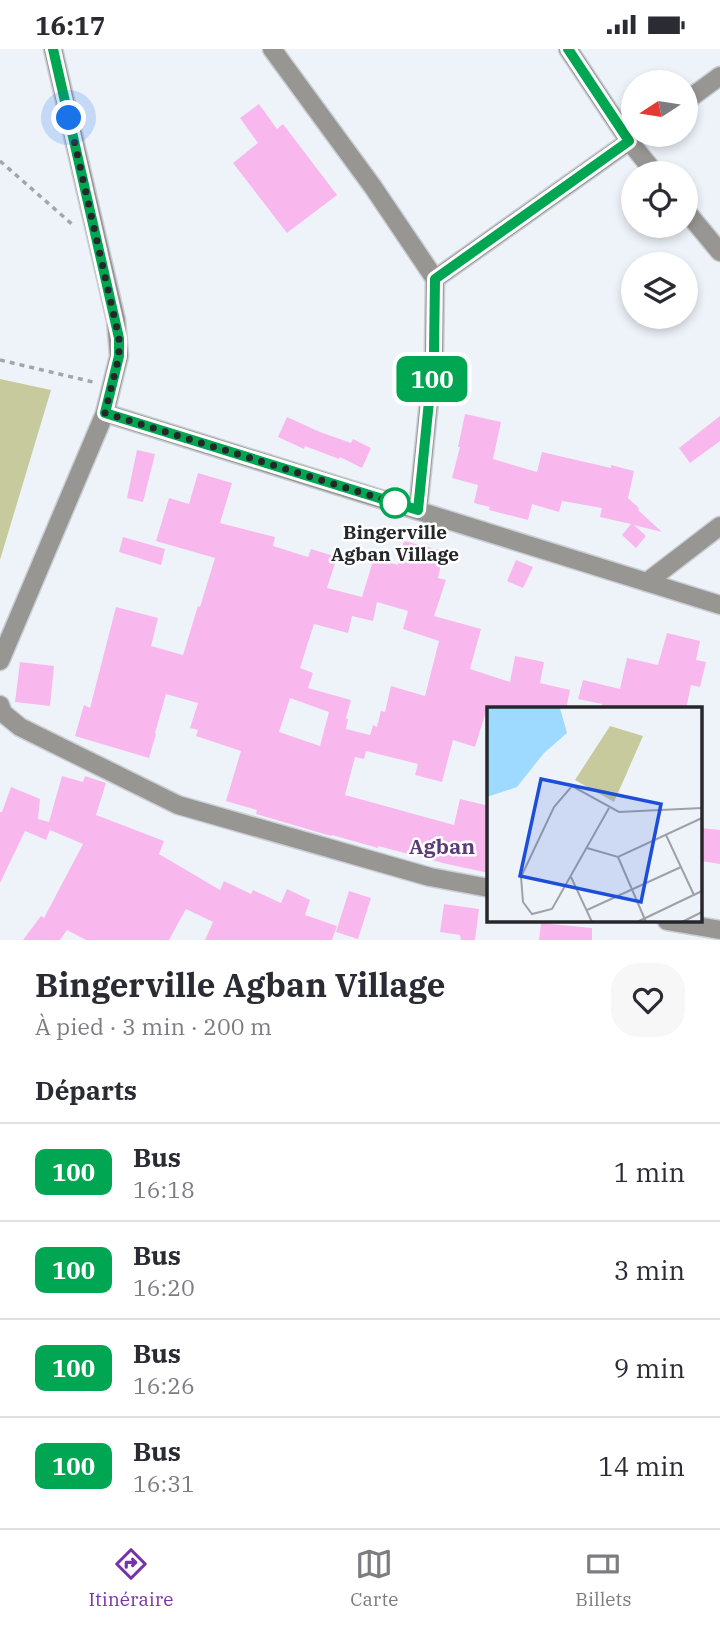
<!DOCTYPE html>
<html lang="fr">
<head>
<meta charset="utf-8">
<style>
	body { margin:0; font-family:"IBM Plex Serif",serif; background:#f7f7f7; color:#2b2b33; height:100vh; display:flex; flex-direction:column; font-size:26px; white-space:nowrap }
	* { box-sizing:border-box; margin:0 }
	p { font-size:23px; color:#7c7c81 }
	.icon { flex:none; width:38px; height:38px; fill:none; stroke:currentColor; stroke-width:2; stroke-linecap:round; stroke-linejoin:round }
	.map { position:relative; height:891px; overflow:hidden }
	.panel { display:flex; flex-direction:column; background:#fff; flex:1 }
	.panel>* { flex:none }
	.badge { padding:0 14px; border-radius:10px; font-size:24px; line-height:46px }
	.needle { width:46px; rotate:258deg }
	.buttons { position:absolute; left:621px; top:21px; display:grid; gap:14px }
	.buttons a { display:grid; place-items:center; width:77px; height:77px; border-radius:50%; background:#fff; box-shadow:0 4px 10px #0003; font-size:35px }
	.you { position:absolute; width:35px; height:35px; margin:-18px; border:5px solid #fff; border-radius:50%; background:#1a73e8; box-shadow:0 0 0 10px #1a73e833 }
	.map>.badge { position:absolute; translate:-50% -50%; box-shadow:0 0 0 4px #fff }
	h2 { padding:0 35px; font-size:26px; line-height:63px }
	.round { display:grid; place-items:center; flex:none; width:74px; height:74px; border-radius:28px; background:#f7f7f7 }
	.summary { display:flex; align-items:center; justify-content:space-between; height:119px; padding:0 35px }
	h1 { font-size:33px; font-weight:700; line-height:52px }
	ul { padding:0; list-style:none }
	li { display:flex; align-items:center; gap:21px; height:98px; padding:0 35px; border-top:2px solid #e1e1e2 }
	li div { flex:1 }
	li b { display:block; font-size:26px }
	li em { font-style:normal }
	li .badge { min-width:77px; font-weight:700; text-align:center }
	.status { display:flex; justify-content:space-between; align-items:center; height:49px; padding:0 35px; background:#fff; direction:ltr }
	.status svg { height:19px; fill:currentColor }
	.tabs { display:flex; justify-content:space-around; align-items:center; height:98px; border-top:2px solid #e1e1e2; background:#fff; font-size:19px; color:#7c7c81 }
	.tabs a { display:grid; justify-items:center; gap:4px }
	.tabs .current { color:#7633a8 }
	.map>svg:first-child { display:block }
	.green { fill:#c7ca9c }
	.building { fill:#f8b8ee; fill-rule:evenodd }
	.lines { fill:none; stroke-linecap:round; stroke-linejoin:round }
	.minor-casing { stroke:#caced5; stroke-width:21 }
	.path { stroke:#a2a6ab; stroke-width:3.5; stroke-dasharray:5 5; stroke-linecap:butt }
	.minor { stroke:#979692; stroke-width:18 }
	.line-casing { stroke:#fff; stroke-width:16 }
	.line { stroke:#00a651; stroke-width:10 }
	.walk { stroke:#26272a; stroke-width:7; stroke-dasharray:0 12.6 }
	.stop-dot { fill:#fff; stroke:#00a651; stroke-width:3.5 }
	.labels { text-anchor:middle; stroke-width:5; stroke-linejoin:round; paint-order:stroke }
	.stop-label { font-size:19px; font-weight:bold; fill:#26272a; stroke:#fff }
	.neighbourhood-label { font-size:21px; font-weight:bold; fill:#5a3b76; stroke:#fff }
	.inset-road { fill:none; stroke:#9ea1a7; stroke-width:2 }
	.view { fill:#1d4ed8; fill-opacity:0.15; stroke:#1d4ed8; stroke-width:3.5 }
	.inset-edge { fill:none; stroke:#26272a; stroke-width:3.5 }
</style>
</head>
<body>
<div class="status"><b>16:17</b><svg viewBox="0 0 49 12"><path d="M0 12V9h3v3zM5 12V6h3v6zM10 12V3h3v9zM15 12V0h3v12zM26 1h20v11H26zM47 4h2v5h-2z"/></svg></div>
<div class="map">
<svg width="720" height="891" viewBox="0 0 720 891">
	<rect width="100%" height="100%" fill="#eef3fa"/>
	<!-- green -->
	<polygon class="green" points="0,330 51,341 0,511"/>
	<!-- building -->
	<g class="building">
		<polygon points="259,55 277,80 283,75 337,146 287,184 233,114 258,94 240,69"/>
		<polygon points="465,365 501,373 493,410 537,423 542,403 611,419 611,416 634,422 628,449 639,459 638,461 662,483 634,476 646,487 636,499 622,486 631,475 600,468 602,459 562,452 559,463 532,455 528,471 489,461 490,458 474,454 478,436 452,429 460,398 458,398"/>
		<polygon points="720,367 720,392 690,414 679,399"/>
		<polygon points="287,368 320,383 351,394 353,390 371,399 362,419 340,408 339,410 305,397 304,400 278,388"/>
		<polygon points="137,401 155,405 143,453 127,449"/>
		<path d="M198 424 232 434 220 474 275 488 273 497 308 508 311 500 337 508 327 539 362 548 374 509 398 516 404 492 444 502 438 529 446 531 434 567 481 580 470 620 510 633 515 607 544 613 540 634 570 641 566 660H511L488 656 475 698 453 691 442 733 415 726 418 715 366 702 364 710 355 708 345 746 454 776 460 750 489 757V824L447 815 378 797V799L332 786 331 787 256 765 257 761 226 752 241 702 196 687 198 681 190 679 198 654 166 645 155 684 156 685 149 709 75 687 84 656 90 659 116 558 158 569 151 597 183 606 198 557 200 558 215 509 156 492 169 449 189 455ZM377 553 408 562 403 580 439 592 425 647 391 637 385 663 381 662 377 678 373 676 370 686 346 680 348 670 346 669 351 651 308 639 313 624 300 619 314 575 348 584 352 567 373 572ZM290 649 329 663 320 697 279 683Z"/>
		<polygon points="123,488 165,500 161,516 119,503"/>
		<polygon points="516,511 533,518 523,539 507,532"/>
		<polygon points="667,584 700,592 696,611 706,613 700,638 691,636 686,660 601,660 602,655 578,650 583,631 620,640 627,609 658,616"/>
		<polygon points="20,613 54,617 50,657 15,653"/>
		<polygon points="62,727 83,733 85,727 106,734 96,766 164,792 159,805 220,841 224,832 251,845 253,841 281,854 287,840 310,851 305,866 337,877 332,891 205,891 213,873 186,860 169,891 86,891 67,881 60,891 23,891 41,867 44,869 83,795 50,781 46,791 25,782 0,834 0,763 2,763 11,738 40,750 38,770 49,773"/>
		<polygon points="701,779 720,781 720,815 701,812"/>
		<polygon points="349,842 371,849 358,890 336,883"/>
		<polygon points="444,855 479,860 475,891 461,891 460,886 440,883"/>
		<polygon points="541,874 592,879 592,891 539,891"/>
	</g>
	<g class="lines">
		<defs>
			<g id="minor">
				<polyline points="272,0 373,138 435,230 434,303 418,461"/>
				<polyline points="568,0 629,92 655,124"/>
				<polyline points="686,52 720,27"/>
				<polyline points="686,162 720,203"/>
				<polyline points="435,230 638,86"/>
				<polyline points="105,364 720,556"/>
				<polyline points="647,533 720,477"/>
				<polyline points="0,612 105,364 119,307 116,271 53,0"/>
				<polyline points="0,656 3,664 20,678 178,756 430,828 489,839"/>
				<polyline points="667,872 720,881"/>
			</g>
		</defs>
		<!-- minor casing -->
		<use href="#minor" class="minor-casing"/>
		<!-- path -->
		<g class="path">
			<polyline points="0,112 73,176"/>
			<polyline points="0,311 93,333"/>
		</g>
		<!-- minor -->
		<use href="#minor" class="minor"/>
	</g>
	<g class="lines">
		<defs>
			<polyline id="line" points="53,0 119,289 119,307 105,364 418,461 434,303 435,230 629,92 568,0"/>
		</defs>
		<!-- line casing -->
		<use href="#line" class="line-casing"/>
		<!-- line -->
		<use href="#line" class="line"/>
		<!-- walk -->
		<polyline class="walk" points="69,69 119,289 119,307 105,364 395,454"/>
	</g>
	<!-- markers -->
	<circle class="stop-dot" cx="395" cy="454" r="14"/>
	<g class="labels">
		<!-- stop labels -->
		<g class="stop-label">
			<text x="395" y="490">Bingerville<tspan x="395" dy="22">Agban Village</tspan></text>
		</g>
		<!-- neighbourhood labels -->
		<g class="neighbourhood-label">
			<text x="442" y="805">Agban</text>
		</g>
	</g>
	<!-- overview -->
	<g transform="translate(487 658)">
		<rect width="215" height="215" fill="#eef3fa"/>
		<path d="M123 19 156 29 127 95 88 73Z" fill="#c7ca9c"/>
		<path d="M0 1H73L80 26 57 46 30 80 0 90Z" fill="#9edaff"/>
		<path class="inset-road" d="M122 101 65 202 45 207 36 195 34 170 67 100 85 79 132 105 215 101M179 128 207 188M100 141 131 150 215 111M131 150 159 215M84 170 105 215M100 203 194 160M150 215 215 184M195 215 215 205"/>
		<path class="view" d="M54 72 174 97 154 195 33 169Z"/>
		<rect width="215" height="215" class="inset-edge"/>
	</g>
</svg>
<div class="buttons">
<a><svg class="needle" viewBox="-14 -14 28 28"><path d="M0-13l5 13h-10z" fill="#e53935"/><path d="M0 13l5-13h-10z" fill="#7c7c81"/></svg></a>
<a><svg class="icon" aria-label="locate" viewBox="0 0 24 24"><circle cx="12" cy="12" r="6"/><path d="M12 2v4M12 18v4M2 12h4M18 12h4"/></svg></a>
<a><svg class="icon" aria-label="layers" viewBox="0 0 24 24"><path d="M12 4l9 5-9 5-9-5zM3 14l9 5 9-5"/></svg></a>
</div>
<div class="you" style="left:69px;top:69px"></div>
<b class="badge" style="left:432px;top:330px;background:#00a651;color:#fff">100</b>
</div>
<section class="panel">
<div class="summary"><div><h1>Bingerville Agban Village</h1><p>À pied · 3 min · 200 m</p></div><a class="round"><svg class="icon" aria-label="heart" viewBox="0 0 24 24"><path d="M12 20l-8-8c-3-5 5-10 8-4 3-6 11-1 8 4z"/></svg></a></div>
<h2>Départs</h2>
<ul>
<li><span class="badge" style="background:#00a651;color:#fff">100</span><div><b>Bus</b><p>16:18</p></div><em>1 min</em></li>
<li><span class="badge" style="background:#00a651;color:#fff">100</span><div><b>Bus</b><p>16:20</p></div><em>3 min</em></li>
<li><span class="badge" style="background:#00a651;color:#fff">100</span><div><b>Bus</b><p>16:26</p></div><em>9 min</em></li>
<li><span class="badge" style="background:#00a651;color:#fff">100</span><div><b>Bus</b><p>16:31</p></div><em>14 min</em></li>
</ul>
</section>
<nav class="tabs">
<a class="current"><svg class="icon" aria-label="directions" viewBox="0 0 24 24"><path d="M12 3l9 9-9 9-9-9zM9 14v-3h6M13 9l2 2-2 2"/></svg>Itinéraire</a>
<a><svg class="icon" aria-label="map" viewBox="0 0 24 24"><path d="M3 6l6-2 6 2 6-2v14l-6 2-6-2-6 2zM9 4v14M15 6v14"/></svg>Carte</a>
<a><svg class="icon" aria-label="tickets" viewBox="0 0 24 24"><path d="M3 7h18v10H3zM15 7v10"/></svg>Billets</a>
</nav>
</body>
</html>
